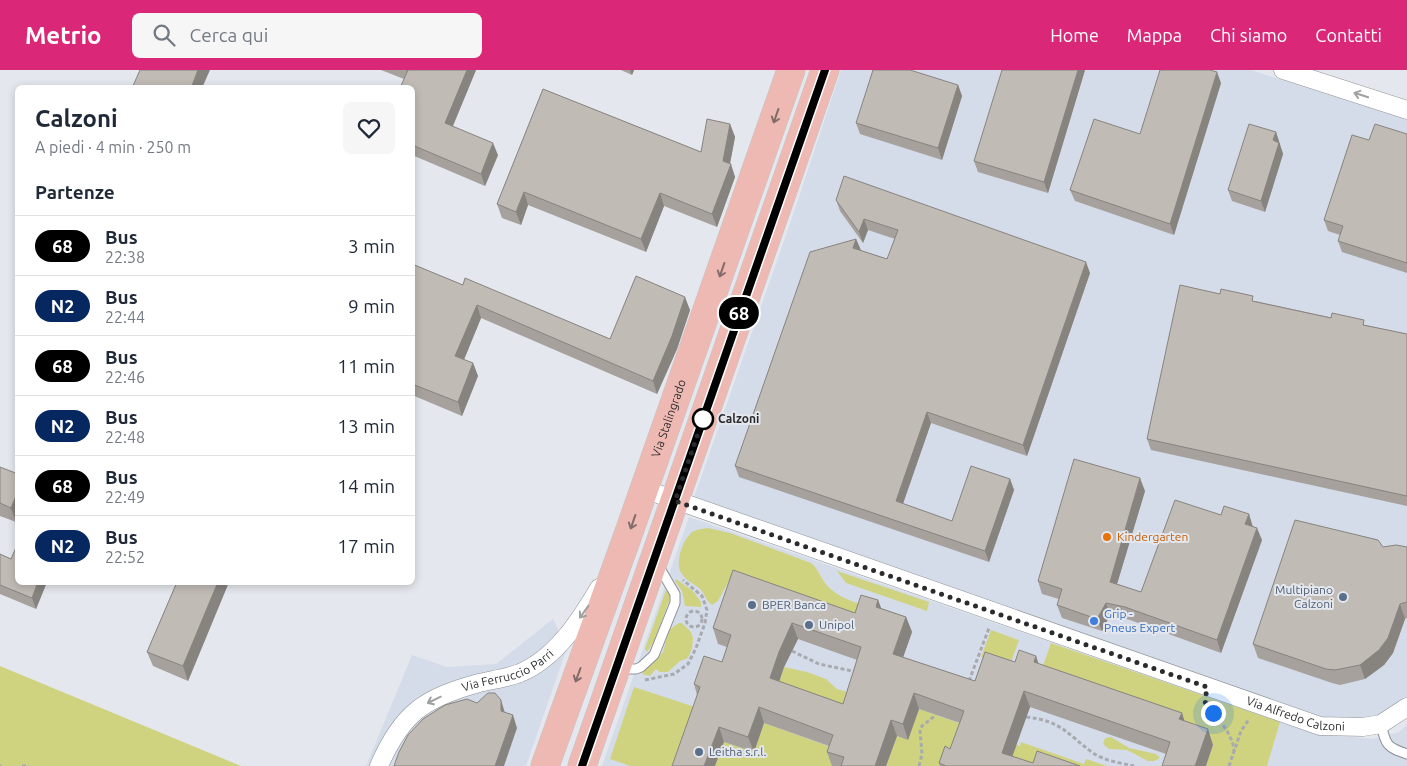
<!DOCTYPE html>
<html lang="it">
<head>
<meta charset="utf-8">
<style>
	body { margin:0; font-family:Ubuntu,sans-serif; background:#f6f6f7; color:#1f2937; height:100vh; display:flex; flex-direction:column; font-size:19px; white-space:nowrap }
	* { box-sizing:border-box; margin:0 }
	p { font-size:16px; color:#747a83 }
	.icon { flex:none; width:28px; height:28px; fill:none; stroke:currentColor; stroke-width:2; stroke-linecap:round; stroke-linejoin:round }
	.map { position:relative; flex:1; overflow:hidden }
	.sheet { position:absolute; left:15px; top:15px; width:400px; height:500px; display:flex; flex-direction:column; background:#fff; border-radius:8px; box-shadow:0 2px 8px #0003 }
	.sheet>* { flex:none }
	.badge { padding:0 10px; border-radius:16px; font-size:18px; line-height:32px }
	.you { position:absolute; width:25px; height:25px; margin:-12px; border:4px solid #fff; border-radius:50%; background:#1a73e8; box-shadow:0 0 0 8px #1a73e833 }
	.map>.badge { position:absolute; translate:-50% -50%; box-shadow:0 0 0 2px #fff }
	h2 { padding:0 20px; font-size:19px; line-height:45px }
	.round { display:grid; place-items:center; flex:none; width:52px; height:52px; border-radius:8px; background:#f6f6f7 }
	.overview { display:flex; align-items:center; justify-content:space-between; height:85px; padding:0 20px }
	h1 { font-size:24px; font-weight:600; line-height:38px }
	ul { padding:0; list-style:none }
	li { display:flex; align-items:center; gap:15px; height:60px; padding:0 20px; border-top:1px solid #e0e1e3 }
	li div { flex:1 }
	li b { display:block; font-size:19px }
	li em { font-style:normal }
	li .badge { min-width:55px; font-weight:700; text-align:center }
	header { display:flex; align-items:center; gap:30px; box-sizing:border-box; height:70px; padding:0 25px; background:#db2777; color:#fff }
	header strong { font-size:24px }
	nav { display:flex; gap:28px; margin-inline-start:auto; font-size:18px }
	.search { width:350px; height:45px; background:#f6f6f7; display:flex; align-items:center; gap:12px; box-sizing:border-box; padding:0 18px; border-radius:8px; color:#747a83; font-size:19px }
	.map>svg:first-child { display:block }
	.built { fill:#d5dce9 }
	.green { fill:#cfd380 }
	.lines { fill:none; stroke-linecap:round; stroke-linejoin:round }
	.service-casing { stroke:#8b8f95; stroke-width:11 }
	.minor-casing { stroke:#8b8f95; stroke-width:19 }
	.primary-casing { stroke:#c3c4c4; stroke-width:29 }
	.path { stroke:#a7aaaf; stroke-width:3; stroke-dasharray:4 2.5; stroke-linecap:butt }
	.service { stroke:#fff; stroke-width:9 }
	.minor { stroke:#fff; stroke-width:18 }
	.primary { stroke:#efb9b3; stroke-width:28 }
	.wall { fill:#a6a19d; fill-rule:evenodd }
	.shaded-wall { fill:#87837f }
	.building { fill:#c1bbb6; stroke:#87837f; fill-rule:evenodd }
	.oneway { stroke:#9fa0a0 }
	.oneway2 { stroke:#836b69 }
	.line-casing { stroke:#fff; stroke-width:11 }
	.line { stroke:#000; stroke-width:8 }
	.walk { stroke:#2a2b2d; stroke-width:5; stroke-dasharray:0 9 }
	.stop-dot { fill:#fff; stroke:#000; stroke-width:2.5 }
	.food-dot { fill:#e8710a; stroke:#e4e8ee; stroke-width:2 }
	.service-dot { fill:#5c6f8a; stroke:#e4e8ee; stroke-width:2 }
	.shop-dot { fill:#3f7fe0; stroke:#e4e8ee; stroke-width:2 }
	.labels { text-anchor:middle; stroke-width:4; stroke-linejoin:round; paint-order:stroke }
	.street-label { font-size:12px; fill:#2a2b2d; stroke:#e4e8ee }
	.stop-label { font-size:12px; font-weight:bold; fill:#2a2b2d; stroke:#e4e8ee; text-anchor:start }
	.food-label { font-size:12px; fill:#c56008; stroke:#e4e8ee; text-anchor:start }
	.service-label { font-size:12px; fill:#4e5e75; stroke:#e4e8ee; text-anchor:start }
	.shop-label { font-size:12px; fill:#366cbe; stroke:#e4e8ee; text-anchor:start }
</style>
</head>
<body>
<header>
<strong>Metrio</strong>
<div class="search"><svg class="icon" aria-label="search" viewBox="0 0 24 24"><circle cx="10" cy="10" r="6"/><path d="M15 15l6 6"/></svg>Cerca qui</div>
<nav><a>Home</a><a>Mappa</a><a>Chi siamo</a><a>Contatti</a></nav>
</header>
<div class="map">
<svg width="1407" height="696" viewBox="0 0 1407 696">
	<rect width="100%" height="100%" fill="#e4e8ee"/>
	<!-- built -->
	<g class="built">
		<polygon points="841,0 1251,0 1407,50 1407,628 1390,640 1363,651 1330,652 691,436 793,145"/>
		<polygon points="689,447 1295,657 1336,665 1372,669 1399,662 1407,655 1407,696 602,696"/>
		<polygon points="553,549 567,578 526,696 366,696 412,585 447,597 496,594"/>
	</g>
	<!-- green -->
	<g class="green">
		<path d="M708 458 730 463 811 493C818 499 820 506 825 513 834 525 849 530 862 535L857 551 731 507 718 531 712 535C706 531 705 524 700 519 695 514 686 511 682 504 674 495 682 472 690 464 695 459 702 459 708 458Z"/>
		<polygon points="837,501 929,532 927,541 846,513"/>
		<polygon points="676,509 693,521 701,532 701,537 685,536 682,521 675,511"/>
		<polygon points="666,520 669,523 670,529 654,571 647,582 645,579"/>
		<polygon points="679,553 682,553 691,562 693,568 692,578 688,588 680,591 668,602 660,602 656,599 650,606 642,604 643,602 663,582 669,560"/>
		<polygon points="991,560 1019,570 1010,595 981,587"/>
		<polygon points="1051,573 1280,652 1267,696 1206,696 1213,675 1039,607"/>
		<polygon points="0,596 241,696 0,696"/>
		<polygon points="784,597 807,602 826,609 837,619 858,625 849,650 775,624"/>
		<polygon points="634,617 698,638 679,696 630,696 610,689"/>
		<polygon points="919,639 970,657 949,696 886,696 897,666 908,669"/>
		<polygon points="764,653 839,680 833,696 715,696 724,672 754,682"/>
		<polygon points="1111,667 1129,678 1156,684 1160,688 1154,691 1148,691 1127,680 1109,679 1103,674 1105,668"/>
		<polygon points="1002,670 1020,676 1021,672 1084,694 1086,689 1107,696 1042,696 996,687"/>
	</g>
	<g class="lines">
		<defs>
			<g id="service">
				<polyline points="619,599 636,599 641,597 654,585 675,533 675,524 658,495"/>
				<path d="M1381 654C1386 676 1387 677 1407 684"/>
			</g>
			<g id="minor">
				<polyline points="1283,0 1407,40"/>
				<path id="s1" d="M644 419 1320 656 1363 657 1381 654 1407 637"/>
				<path id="s2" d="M379 696C402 643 424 628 479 613 492 610 507 608 520 603 556 588 580 550 599 518"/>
			</g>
			<g id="primary">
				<path id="s3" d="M545 696 629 462 791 0"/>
				<polyline points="582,696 825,0"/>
			</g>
		</defs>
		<!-- service casing -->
		<use href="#service" class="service-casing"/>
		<!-- minor casing -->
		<use href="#minor" class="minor-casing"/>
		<!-- primary casing -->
		<use href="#primary" class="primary-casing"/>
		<!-- path -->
		<g class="path">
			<circle cx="694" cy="549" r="8"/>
			<polyline points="792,581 819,594 857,602"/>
			<polyline points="645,610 674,604 688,594 696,578 705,553 707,540 702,526 683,510"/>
			<polyline points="969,611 989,558"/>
			<path d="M1207 635C1217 648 1233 664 1234 681"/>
			<path d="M1026 647C1062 651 1067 664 1093 683 1105 691 1121 693 1134 696"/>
			<polyline points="0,695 1,696"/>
			<polyline points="22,696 29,696"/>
			<polyline points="919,696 922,684 920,661 922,656 936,645"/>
			<polyline points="1229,696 1241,661 1249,649"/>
		</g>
		<!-- service -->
		<use href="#service" class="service"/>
		<!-- minor -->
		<use href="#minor" class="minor"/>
		<!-- primary -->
		<use href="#primary" class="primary"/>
	</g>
	<!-- wall -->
	<g class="wall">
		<polygon points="381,0 476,0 453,56 498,85 485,116 412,85 412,18 404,9"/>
		<polygon points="621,0 634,0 632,5"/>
		<polygon points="1085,0 1048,123 978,102 974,91"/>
		<polygon points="1221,13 1174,165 1075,131 1070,120 1140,64"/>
		<polygon points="958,15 962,26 942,90 860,64 856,53"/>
		<polygon points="543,19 701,82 730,54 735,67 730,94 735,107 717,157 664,136 646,182 528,135 521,155 502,148 497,134"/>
		<polygon points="1276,62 1283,84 1265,142 1232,131 1228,120"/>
		<polygon points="1407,64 1407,203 1342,182 1338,171 1340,165 1328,161 1324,150 1369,70"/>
		<polygon points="836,130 1090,203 1027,386 931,353 903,434 952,451 1010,409 1014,420 989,492 739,407 735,396 856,169 860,180 887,189 895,169 868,160 863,173 840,141"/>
		<polygon points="412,194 463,215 610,269 690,240 677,279 657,324 481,248 464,290 473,293 478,306 462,346 412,325"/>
		<polygon points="1255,231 1407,264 1407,436 1151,380 1147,369"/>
		<polygon points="0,397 16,452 0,446"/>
		<polygon points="1145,421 1117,514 1141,522 1253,456 1262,470 1221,583 1130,550 1110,545 1102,561 1062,548 1057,535 1059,529 1042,524 1038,511"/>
		<polygon points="1383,477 1407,477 1407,548 1405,549 1393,583 1384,595 1365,609 1340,615 1332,613 1258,588 1253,574"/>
		<polygon points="0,484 18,512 47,512 36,539 0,524"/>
		<polygon points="177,512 229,512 188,611 153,596 147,582"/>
		<path d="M878 530 881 538 906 547 912 562 903 587 975 611 1015 592 1036 586 1038 594 1182 643 1184 651 1213 675 1166 684 1030 637 1012 686 1033 693 1080 696H940L939 693 950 679 960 653 919 639 908 670 897 666 886 696H832L827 682 829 676 764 653 754 682 724 672 697 625 694 614 722 592 727 577 718 574 713 558 855 543ZM798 569 857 590 843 634 779 612 784 597Z"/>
	</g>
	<!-- shaded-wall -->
	<g class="shaded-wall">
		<polygon points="198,0 210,0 202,18 191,18"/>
		<polygon points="467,0 476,0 449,65 445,53"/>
		<polygon points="630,0 634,0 632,5"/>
		<polygon points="1078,0 1085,0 1048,123 1044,112"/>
		<polygon points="1217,2 1221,13 1174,165 1170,154"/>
		<polygon points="958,15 962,26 942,90 938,78"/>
		<polygon points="730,54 735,67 729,98 731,94 735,107 717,157 712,144"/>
		<polygon points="1276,62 1283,84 1265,142 1261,131 1273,70"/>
		<polygon points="493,73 498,85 485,116 481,104"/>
		<polygon points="524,122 528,135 521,155 516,142"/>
		<polygon points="660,123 664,136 646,182 641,169"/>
		<polygon points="864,149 868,160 863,173 859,162"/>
		<polygon points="856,169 861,180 853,178"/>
		<polygon points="1086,192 1090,203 1027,386 1023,375"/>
		<polygon points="685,227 690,240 677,279 657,324 653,311"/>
		<polygon points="477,235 481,248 460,299 455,286"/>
		<polygon points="473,293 478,306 462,346 458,332"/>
		<polygon points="927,342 931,353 900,442 896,431"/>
		<polygon points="1140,408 1145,421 1114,524 1110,512"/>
		<polygon points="1010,409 1014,420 989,492 985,481"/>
		<polygon points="18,421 18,448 16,452 11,438"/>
		<polygon points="1249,444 1253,457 1245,454"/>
		<polygon points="1257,458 1262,470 1221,583 1217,570"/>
		<polygon points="38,512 47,512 36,539 32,528"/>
		<polygon points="218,512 229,512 188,611 183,596"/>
		<polygon points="878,530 884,546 876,537"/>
		<polygon points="1106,533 1110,545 1102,561 1097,549"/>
		<polygon points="1400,534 1405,549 1393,583 1384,595 1365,609 1360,595"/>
		<polygon points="906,547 912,562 899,599 893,584"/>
		<polygon points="792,553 798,569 784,597 775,624 770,608 779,582"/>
		<polygon points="1036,586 1041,601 1034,592"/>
		<polygon points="1024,621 1030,637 1009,696 1002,683"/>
		<polygon points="914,623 919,639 908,670 903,654"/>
		<polygon points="501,630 505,643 501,641"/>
		<polygon points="759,637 764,653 754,682 748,667"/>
		<polygon points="1182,643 1187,659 1179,649"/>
		<polygon points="513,645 517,658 504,696 495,696"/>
		<polygon points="891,650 897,666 886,696 875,696"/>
		<polygon points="719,657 724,672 715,696 704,696"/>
		<polygon points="1208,659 1213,675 1206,696 1195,696"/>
	</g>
	<!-- building -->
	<g class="building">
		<polygon points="140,0 198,0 191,18 132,18"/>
		<polygon points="406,0 467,0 445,53 493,73 481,104 412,75 412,18 400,18 408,0"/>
		<polygon points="873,0 910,0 958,15 938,78 856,53"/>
		<polygon points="1002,0 1078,0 1044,112 974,91"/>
		<polygon points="1160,0 1210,0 1217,2 1170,154 1070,120 1094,49 1140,64"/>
		<polygon points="543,19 701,82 707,49 730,54 723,91 731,94 712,144 660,123 641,169 524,122 516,142 497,134"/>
		<polygon points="1249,54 1276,62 1273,70 1279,73 1261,131 1228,120"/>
		<polygon points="1375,54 1407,64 1407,193 1338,171 1343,156 1324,150 1352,65 1369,70"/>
		<polygon points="844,106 1086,192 1023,375 927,342 896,431 952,451 971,396 1010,409 985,481 735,396 810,182 856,169 853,178 887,189 898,160 864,149 859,162 836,130"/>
		<polygon points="412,194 463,215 465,208 610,269 636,206 685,227 672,266 653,311 477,235 455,286 473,293 458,332 412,314"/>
		<polygon points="1180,215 1220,224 1221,219 1253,226 1252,231 1331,248 1332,243 1364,250 1363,255 1407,264 1407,426 1147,369"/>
		<polygon points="1074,389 1140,408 1110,512 1141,522 1175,430 1221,445 1224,436 1249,444 1245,454 1257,458 1217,570 1125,537 1106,533 1097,549 1057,535 1062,519 1038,511"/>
		<polygon points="0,397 18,404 18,421 11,438 0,433"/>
		<polygon points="1295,450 1378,470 1383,477 1396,475 1407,477 1407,532 1400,534 1388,568 1379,580 1360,595 1335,600 1326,599 1253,574"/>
		<polygon points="18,473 18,512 38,512 32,528 0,515 0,484 11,489"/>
		<path d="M733 500 855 543 861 525 878 530 876 537 906 547 893 584 975 611 985 582 1015 592 1019 580 1036 586 1034 592 1182 643 1179 649 1208 659 1195 696H1162L1170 672 1024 621 1002 683 1033 693 1037 681 1080 696H946L939 693 945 676 950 679 964 641 914 623 903 654 891 650 875 696H841L844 687 827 682 833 665 759 637 748 667 719 657 704 696H672L700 617 694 614 704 586 722 592 731 565 713 558ZM792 553 861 577 843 634 770 608 779 582Z"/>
		<polygon points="177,512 218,512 183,596 147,582"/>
		<polygon points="488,623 495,623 501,630 501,641 513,645 495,696 394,696 399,682 408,665 423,649 445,635 467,629 477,633"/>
	</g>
	<!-- one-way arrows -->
	<defs><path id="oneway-shaft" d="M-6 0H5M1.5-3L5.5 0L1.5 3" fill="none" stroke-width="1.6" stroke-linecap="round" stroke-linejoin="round" transform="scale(1.25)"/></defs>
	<g class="oneway">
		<use href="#oneway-shaft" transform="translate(1361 25) rotate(-162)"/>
		<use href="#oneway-shaft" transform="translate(584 542) rotate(125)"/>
		<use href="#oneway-shaft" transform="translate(434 630) rotate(154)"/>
	</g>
	<g class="oneway2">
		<use href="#oneway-shaft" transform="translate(776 46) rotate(109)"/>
		<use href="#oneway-shaft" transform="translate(722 200) rotate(109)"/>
		<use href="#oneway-shaft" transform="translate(633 452) rotate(109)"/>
		<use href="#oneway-shaft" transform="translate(578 605) rotate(110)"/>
	</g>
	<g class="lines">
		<defs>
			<polyline id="line" points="582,696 825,0"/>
		</defs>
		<!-- line casing -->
		<use href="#line" class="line-casing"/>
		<!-- line -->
		<use href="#line" class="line"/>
		<!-- walk -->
		<polyline class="walk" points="703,349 675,431 1207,617 1205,632 1213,643"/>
	</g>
	<!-- markers -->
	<circle class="stop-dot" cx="703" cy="349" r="10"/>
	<circle class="food-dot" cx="1107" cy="467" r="5"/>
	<g class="service-dot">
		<circle cx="1343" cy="527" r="5"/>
		<circle cx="752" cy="535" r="5"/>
		<circle cx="809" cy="555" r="5"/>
		<circle cx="699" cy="682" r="5"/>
	</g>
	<circle class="shop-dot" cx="1094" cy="551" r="5"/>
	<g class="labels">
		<!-- street labels -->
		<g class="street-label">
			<text dy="4" stroke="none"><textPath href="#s3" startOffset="369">Via Stalingrado</textPath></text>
			<text dy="4" stroke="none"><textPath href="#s2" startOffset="168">Via Ferruccio Parri</textPath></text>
			<text dy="4" stroke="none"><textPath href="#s1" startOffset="690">Via Alfredo Calzoni</textPath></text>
		</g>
		<!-- stop labels -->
		<g class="stop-label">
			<text x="718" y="353">Calzoni</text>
		</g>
		<!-- food labels -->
		<g class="food-label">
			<text x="1117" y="471">Kindergarten</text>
		</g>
		<!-- service labels -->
		<g class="service-label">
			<text x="1333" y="524" text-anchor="end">Multipiano<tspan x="1333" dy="14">Calzoni</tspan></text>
			<text x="762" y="539">BPER Banca</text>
			<text x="819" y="559">Unipol</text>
			<text x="709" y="686">Leitha s.r.l.</text>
		</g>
		<!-- shop labels -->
		<g class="shop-label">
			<text x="1104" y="548">Grip -<tspan x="1104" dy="14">Pneus Expert</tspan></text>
		</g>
	</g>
</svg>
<div class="you" style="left:1213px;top:643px"></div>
<b class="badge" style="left:739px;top:243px;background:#000;color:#fff">68</b>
<section class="sheet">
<div class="overview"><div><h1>Calzoni</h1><p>A piedi · 4 min · 250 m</p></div><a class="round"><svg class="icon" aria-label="heart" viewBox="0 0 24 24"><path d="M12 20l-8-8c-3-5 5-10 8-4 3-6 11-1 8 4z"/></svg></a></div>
<h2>Partenze</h2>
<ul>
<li><span class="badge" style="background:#000;color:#fff">68</span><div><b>Bus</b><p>22:38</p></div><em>3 min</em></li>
<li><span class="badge" style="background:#062760;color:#fff">N2</span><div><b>Bus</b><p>22:44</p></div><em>9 min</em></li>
<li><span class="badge" style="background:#000;color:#fff">68</span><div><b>Bus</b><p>22:46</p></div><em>11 min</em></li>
<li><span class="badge" style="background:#062760;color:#fff">N2</span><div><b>Bus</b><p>22:48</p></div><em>13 min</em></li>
<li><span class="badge" style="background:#000;color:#fff">68</span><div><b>Bus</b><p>22:49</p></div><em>14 min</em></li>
<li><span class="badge" style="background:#062760;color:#fff">N2</span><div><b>Bus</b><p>22:52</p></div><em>17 min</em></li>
</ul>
</section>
</div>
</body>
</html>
